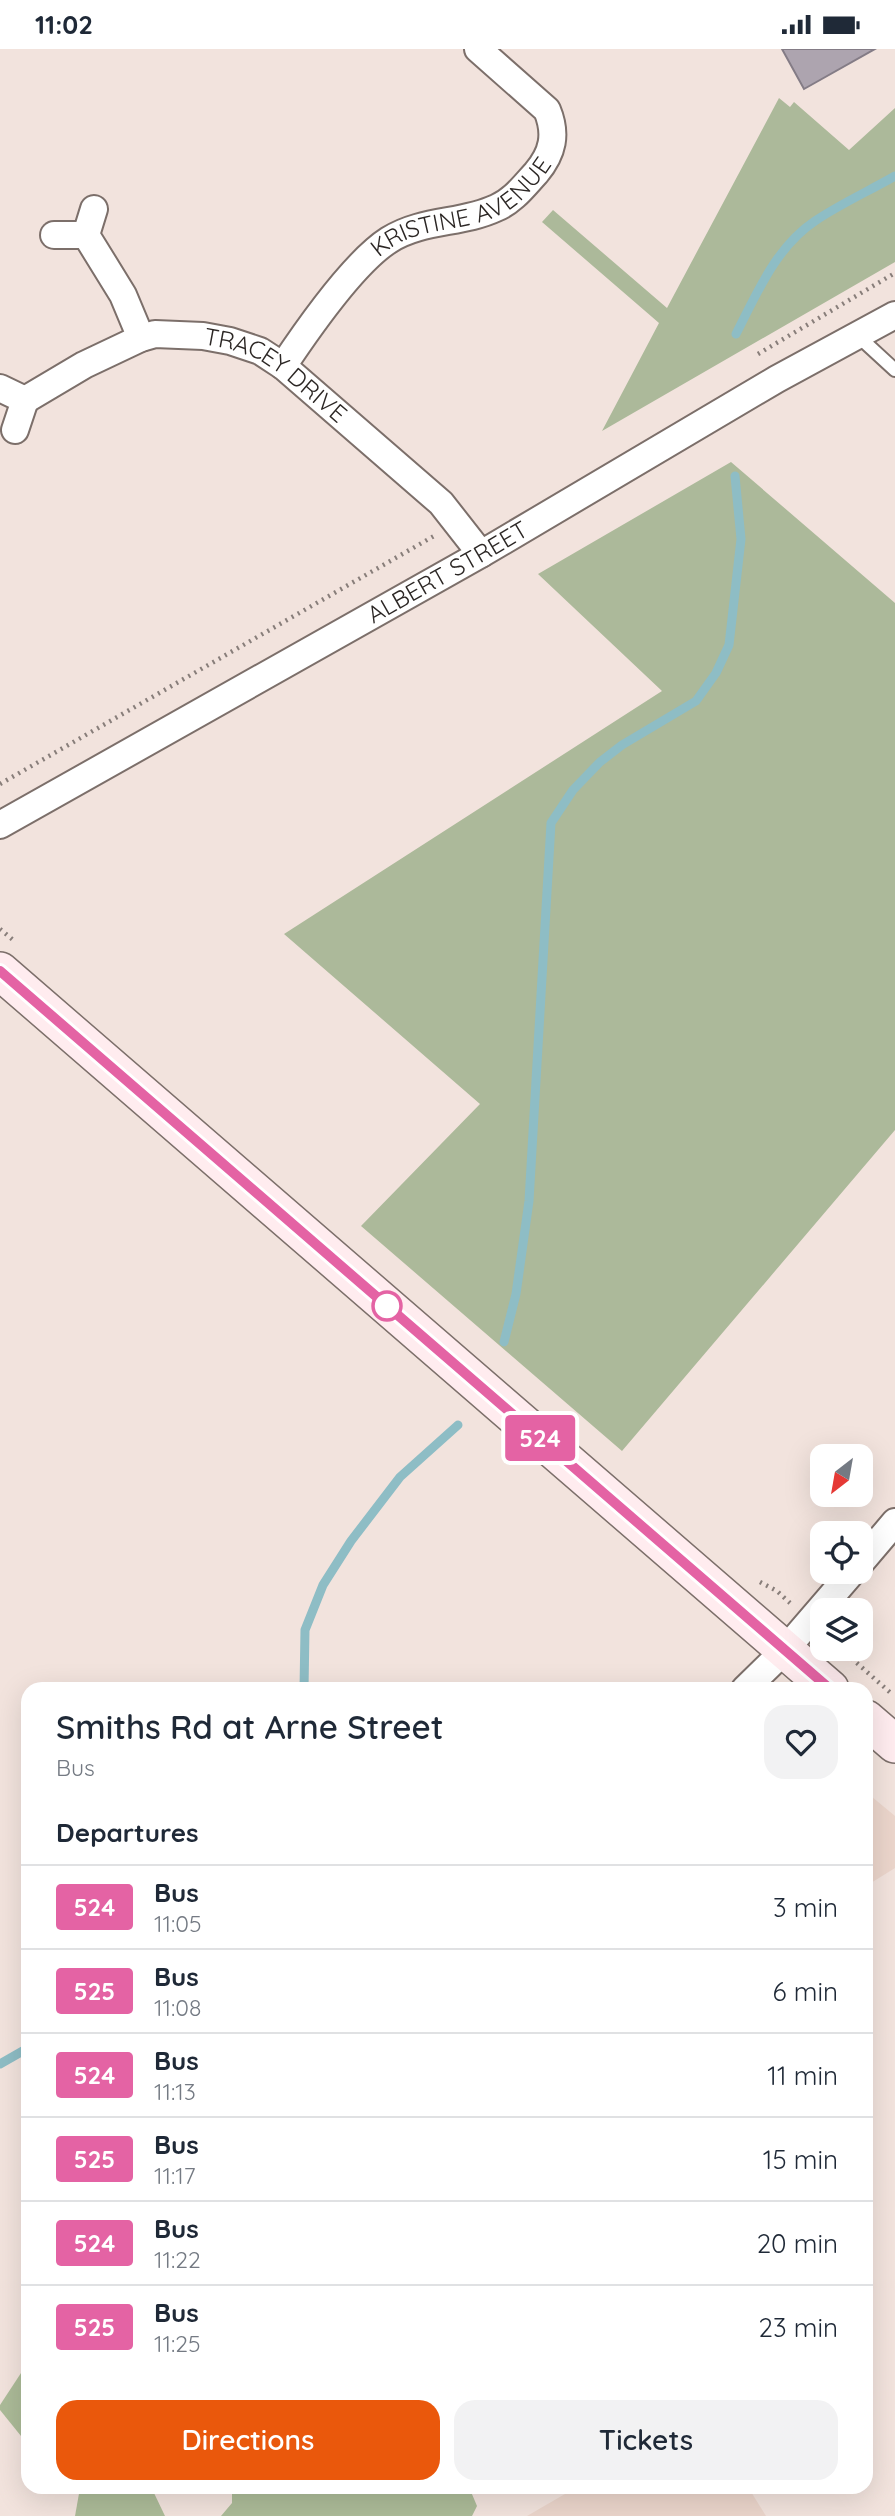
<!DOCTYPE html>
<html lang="en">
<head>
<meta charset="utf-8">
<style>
	body { margin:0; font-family:Quicksand,sans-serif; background:#f2f2f3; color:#1f2937; height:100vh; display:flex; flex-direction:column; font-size:26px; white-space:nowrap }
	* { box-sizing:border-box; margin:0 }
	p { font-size:23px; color:#747a83 }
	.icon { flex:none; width:38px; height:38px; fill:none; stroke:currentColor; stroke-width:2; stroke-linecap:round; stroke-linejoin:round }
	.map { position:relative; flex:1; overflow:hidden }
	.drawer { position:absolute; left:21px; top:1633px; width:852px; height:812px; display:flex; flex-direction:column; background:#fff; border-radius:21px; box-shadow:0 7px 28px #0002 }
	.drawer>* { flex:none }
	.badge { padding:0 14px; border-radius:5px; font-size:24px; line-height:46px }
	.needle { width:46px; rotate:211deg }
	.controls { position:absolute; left:810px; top:1395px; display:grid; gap:14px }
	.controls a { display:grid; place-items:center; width:63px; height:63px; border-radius:14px; background:#fff; box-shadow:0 7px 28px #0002; font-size:35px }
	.map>.badge { position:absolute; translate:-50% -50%; box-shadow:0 0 0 4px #fff }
	h2 { padding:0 35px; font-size:26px; line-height:63px }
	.round { display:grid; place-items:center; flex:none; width:74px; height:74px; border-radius:21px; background:#f2f2f3 }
	.head { display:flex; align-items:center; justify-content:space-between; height:119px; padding:0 35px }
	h1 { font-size:33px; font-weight:600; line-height:52px }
	.action { display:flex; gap:14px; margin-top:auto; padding:14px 35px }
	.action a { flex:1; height:80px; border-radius:21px; background:#ea580c; color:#fff; font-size:28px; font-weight:600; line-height:80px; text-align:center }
	.action a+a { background:#f2f2f3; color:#1f2937 }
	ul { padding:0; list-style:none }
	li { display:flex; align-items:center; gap:21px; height:84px; padding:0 35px; border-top:2px solid #e0e1e3 }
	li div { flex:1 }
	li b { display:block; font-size:26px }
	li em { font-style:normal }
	li .badge { min-width:77px; font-weight:700; text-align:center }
	.status { display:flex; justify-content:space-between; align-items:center; height:49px; padding:0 35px; background:#fff; direction:ltr }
	.status svg { height:19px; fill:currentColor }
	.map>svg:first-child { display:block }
	.built { fill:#ebd5cb }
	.green { fill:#acb99a }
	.forest { fill:#acbb98 }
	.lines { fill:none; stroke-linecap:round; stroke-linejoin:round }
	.stream { stroke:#8ebdc5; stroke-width:9 }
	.building { fill:#ada4af; stroke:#847c86; stroke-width:2 }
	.lane-casing { stroke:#7c6f6a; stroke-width:16 }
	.street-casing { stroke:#7c6f6a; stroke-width:30 }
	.secondary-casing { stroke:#7c6f6a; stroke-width:40 }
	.path { stroke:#887e7a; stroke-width:4.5; stroke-dasharray:2 5; stroke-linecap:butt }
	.lane { stroke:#fff; stroke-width:12 }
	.street { stroke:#fff; stroke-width:26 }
	.secondary { stroke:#ffecef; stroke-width:37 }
	.line-casing { stroke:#fff; stroke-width:16 }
	.line { stroke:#e463a4; stroke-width:10 }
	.stop-dot { fill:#fff; stroke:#e463a4; stroke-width:3.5 }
	.labels { text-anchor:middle; stroke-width:6; stroke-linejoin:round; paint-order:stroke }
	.street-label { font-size:24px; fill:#2c2725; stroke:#fff }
</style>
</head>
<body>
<div class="status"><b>11:02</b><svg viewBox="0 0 49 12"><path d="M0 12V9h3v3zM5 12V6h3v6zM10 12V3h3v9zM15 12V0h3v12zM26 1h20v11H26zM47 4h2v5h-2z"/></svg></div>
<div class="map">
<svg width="895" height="2467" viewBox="0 0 895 2467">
	<rect width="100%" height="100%" fill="#f2e3dd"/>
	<!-- built -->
	<g class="built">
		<polygon points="866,1743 895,1767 895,1819 866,1837"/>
		<polygon points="577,2438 748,2438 766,2467 527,2467"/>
	</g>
	<!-- green -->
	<g class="green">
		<polygon points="779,49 790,58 794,53 849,101 895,59 895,213 602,382 659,274 542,173 553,161 667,259"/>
		<polygon points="731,413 895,554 895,1081 622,1402 361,1177 480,1055 284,885 662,642 538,525"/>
	</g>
	<!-- forest -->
	<g class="forest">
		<polygon points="28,2320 28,2387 21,2387 0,2361 0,2356 23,2321"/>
		<polygon points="232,2438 469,2438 477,2457 472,2467 221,2467 232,2454"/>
		<polygon points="80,2439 109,2439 154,2444 165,2467 75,2467"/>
	</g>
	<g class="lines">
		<!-- stream -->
		<g class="stream">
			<path d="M736 285C757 244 776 198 815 172 840 155 869 142 895 127"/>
			<polyline points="504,1293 516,1245 529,1152 551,774 573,741 600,713 622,696 696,652 716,624 729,596 741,490 735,427"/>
			<polyline points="304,1640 305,1581 323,1536 351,1492 400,1428 458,1376"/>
			<polyline points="0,2015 28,1999"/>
		</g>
	</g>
	<!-- building -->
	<polygon class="building" points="782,0 875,0 804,40"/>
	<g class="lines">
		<defs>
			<polyline id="lane" points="858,287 895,321"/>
			<g id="street">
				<polyline points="94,160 86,186 123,246 141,289"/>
				<polyline points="54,186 86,186"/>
				<path id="s1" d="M283 317C307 281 353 214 389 191 422 170 462 175 496 159 513 152 524 137 536 124 553 104 557 85 547 61L478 0"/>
				<polyline points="0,339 25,351 15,381"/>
				<path id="s2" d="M25 351 84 316 141 289 155 285 203 287 230 292 260 302 283 317 441 454 481 505"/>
				<path id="s3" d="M0 776 481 505 777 330 895 266"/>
				<polyline points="861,1513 895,1473"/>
				<polyline points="745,1640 785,1601 853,1522"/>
			</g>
			<g id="secondary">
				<polyline points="0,922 830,1640"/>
				<polyline points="866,1670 895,1695"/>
			</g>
		</defs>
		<!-- lane casing -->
		<use href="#lane" class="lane-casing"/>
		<!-- street casing -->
		<use href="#street" class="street-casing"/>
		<!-- secondary casing -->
		<use href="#secondary" class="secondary-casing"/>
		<!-- path -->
		<g class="path">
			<polyline points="758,305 895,224"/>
			<polyline points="0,735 434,487"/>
			<polyline points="0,880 13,891"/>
			<polyline points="760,1533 777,1542 790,1554"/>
			<polyline points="841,1600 893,1646"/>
		</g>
		<!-- lane -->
		<use href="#lane" class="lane"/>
		<!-- street -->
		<use href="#street" class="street"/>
		<!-- secondary -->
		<use href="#secondary" class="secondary"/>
	</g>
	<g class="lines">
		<defs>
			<polyline id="line" points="0,922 830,1640"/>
		</defs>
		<!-- line casing -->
		<use href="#line" class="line-casing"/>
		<!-- line -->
		<use href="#line" class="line"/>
	</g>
	<!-- markers -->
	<circle class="stop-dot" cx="387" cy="1257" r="14"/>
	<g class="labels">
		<!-- street labels -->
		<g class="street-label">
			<text dy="8" stroke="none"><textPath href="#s1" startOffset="247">KRISTINE AVENUE</textPath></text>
			<text dy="8" stroke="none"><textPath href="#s2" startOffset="278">TRACEY DRIVE</textPath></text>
			<text dy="8" stroke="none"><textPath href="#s3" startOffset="514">ALBERT STREET</textPath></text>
		</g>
	</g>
</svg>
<div class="controls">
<a><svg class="needle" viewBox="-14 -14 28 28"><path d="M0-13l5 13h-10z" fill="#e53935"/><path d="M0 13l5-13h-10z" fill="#747a83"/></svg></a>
<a><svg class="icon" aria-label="locate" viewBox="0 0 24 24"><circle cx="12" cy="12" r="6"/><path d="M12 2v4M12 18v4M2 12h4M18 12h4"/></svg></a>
<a><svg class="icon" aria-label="layers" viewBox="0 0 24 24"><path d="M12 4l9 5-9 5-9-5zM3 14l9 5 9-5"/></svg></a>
</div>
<b class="badge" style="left:540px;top:1389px;background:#e463a4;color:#fff">524</b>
<section class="drawer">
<div class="head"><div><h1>Smiths Rd at Arne Street</h1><p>Bus</p></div><a class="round"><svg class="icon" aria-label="heart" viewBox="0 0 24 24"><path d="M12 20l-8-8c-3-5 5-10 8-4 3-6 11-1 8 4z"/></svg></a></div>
<h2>Departures</h2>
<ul>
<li><span class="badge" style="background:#e463a4;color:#fff">524</span><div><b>Bus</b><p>11:05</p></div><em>3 min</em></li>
<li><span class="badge" style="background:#e463a4;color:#fff">525</span><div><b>Bus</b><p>11:08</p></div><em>6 min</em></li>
<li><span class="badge" style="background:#e463a4;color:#fff">524</span><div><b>Bus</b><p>11:13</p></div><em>11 min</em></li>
<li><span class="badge" style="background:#e463a4;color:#fff">525</span><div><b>Bus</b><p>11:17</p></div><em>15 min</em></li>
<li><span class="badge" style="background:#e463a4;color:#fff">524</span><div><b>Bus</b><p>11:22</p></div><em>20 min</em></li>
<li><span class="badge" style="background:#e463a4;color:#fff">525</span><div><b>Bus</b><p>11:25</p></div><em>23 min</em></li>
</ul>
<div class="action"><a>Directions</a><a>Tickets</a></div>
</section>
</div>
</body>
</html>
